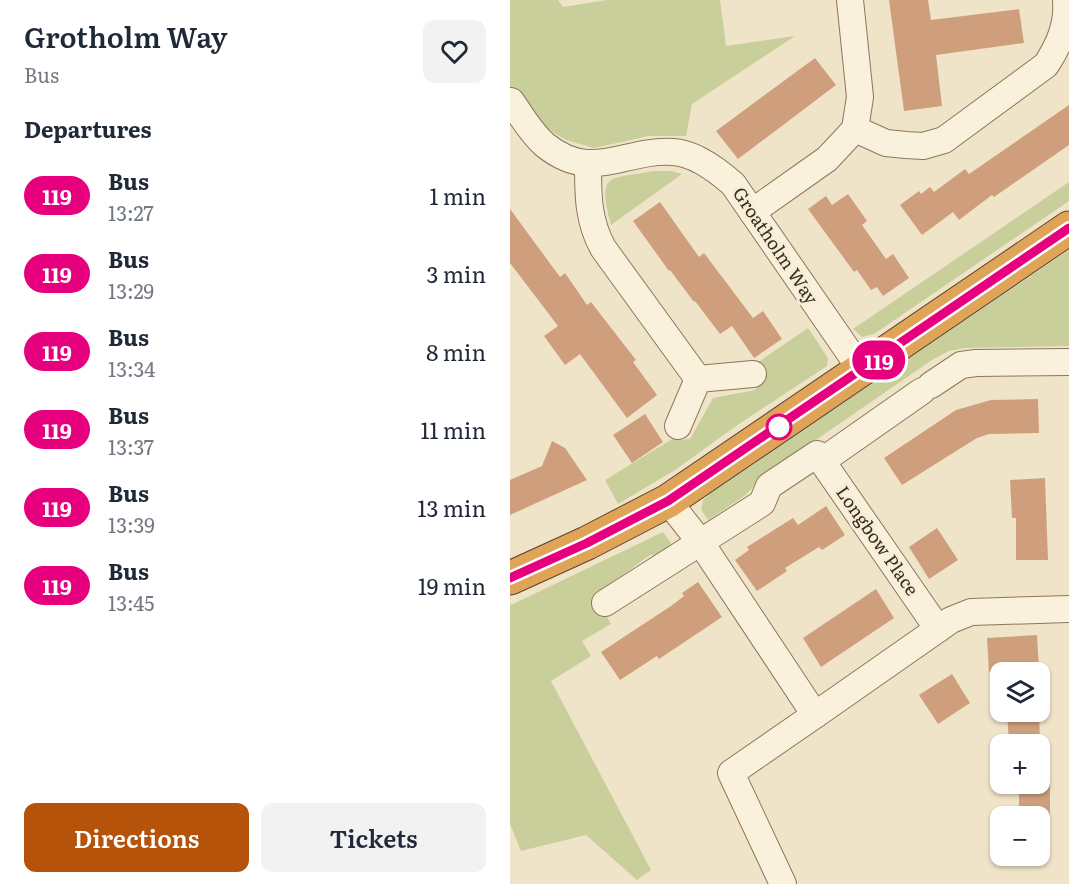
<!DOCTYPE html>
<html lang="en">
<head>
<meta charset="utf-8">
<style>
	body { margin:0; font-family:Literata,serif; background:#f2f2f3; color:#1f2937; height:100vh; display:flex; flex-direction:column; font-size:22px; white-space:nowrap }
	* { box-sizing:border-box; margin:0 }
	p { font-size:20px; color:#747a83 }
	.icon { flex:none; width:33px; height:33px; fill:none; stroke:currentColor; stroke-width:2; stroke-linecap:round; stroke-linejoin:round }
	.map { position:relative; flex:1; overflow:hidden }
	.panel { display:flex; flex-direction:column; background:#fff; width:510px }
	.panel>* { flex:none }
	.badge { padding:0 12px; border-radius:20px; font-size:21px; line-height:39px }
	.tools { position:absolute; left:480px; top:662px; display:grid; gap:12px }
	.tools a { display:grid; place-items:center; width:60px; height:60px; border-radius:12px; background:#fff; box-shadow:0 2px 4px #0004; font-size:30px }
	.map>.badge { position:absolute; translate:-50% -50%; box-shadow:0 0 0 3px #fff }
	h2 { padding:0 24px; font-size:22px; line-height:54px }
	.round { display:grid; place-items:center; flex:none; width:63px; height:63px; border-radius:12px; background:#f2f2f3 }
	.overview { display:flex; align-items:center; justify-content:space-between; height:102px; padding:0 24px }
	h1 { font-size:28px; font-weight:600; line-height:45px }
	.cta { display:flex; gap:12px; margin-top:auto; padding:12px 24px }
	.cta a { flex:1; height:69px; border-radius:12px; background:#b45309; color:#fff; font-size:24px; font-weight:600; line-height:69px; text-align:center }
	.cta a+a { background:#f2f2f3; color:#1f2937 }
	ul { padding:0; list-style:none }
	li { display:flex; align-items:center; gap:18px; height:78px; padding:0 24px }
	li div { flex:1 }
	li b { display:block; font-size:22px }
	li em { font-style:normal }
	li .badge { min-width:66px; font-weight:700; text-align:center }
	main { display:flex; flex:1; min-height:0 }
	.map>svg:first-child { display:block }
	.green { fill:#c9cf9b }
	.building { fill:#cf9f7d }
	.lines { fill:none; stroke-linecap:round; stroke-linejoin:round }
	.minor-casing { stroke:#8d765c; stroke-width:28 }
	.highway-casing { stroke:#5b4430; stroke-width:35 }
	.minor { stroke:#faf1dc; stroke-width:26 }
	.highway { stroke:#e0a458; stroke-width:33 }
	.line-casing { stroke:#fff; stroke-width:14 }
	.line { stroke:#e6007e; stroke-width:9 }
	.stop-dot { fill:#fff; stroke:#e6007e; stroke-width:3 }
	.labels { text-anchor:middle; stroke-width:6; stroke-linejoin:round; paint-order:stroke }
	.street-label { font-size:18px; fill:#3d2e20; stroke:#f7eed8 }
</style>
</head>
<body>
<main>
<section class="panel">
<div class="overview"><div><h1>Grotholm Way</h1><p>Bus</p></div><a class="round"><svg class="icon" aria-label="heart" viewBox="0 0 24 24"><path d="M12 20l-8-8c-3-5 5-10 8-4 3-6 11-1 8 4z"/></svg></a></div>
<h2>Departures</h2>
<ul>
<li><span class="badge" style="background:#e6007e;color:#fff">119</span><div><b>Bus</b><p>13:27</p></div><em>1 min</em></li>
<li><span class="badge" style="background:#e6007e;color:#fff">119</span><div><b>Bus</b><p>13:29</p></div><em>3 min</em></li>
<li><span class="badge" style="background:#e6007e;color:#fff">119</span><div><b>Bus</b><p>13:34</p></div><em>8 min</em></li>
<li><span class="badge" style="background:#e6007e;color:#fff">119</span><div><b>Bus</b><p>13:37</p></div><em>11 min</em></li>
<li><span class="badge" style="background:#e6007e;color:#fff">119</span><div><b>Bus</b><p>13:39</p></div><em>13 min</em></li>
<li><span class="badge" style="background:#e6007e;color:#fff">119</span><div><b>Bus</b><p>13:45</p></div><em>19 min</em></li>
</ul>
<div class="cta"><a>Directions</a><a>Tickets</a></div>
</section>
<div class="map">
<svg width="559" height="884" viewBox="0 0 559 884">
	<rect width="100%" height="100%" fill="#f0e4c8"/>
	<!-- green -->
	<g class="green">
		<polygon points="0,0 48,0 53,7 97,0 210,0 216,46 285,36 182,104 176,136 139,136 84,148 56,140 0,106"/>
		<path d="M143 171H161L172 174 101 225C88 172 96 180 143 171Z"/>
		<polygon points="559,182 559,201 364,334 352,337 343,329"/>
		<polygon points="559,250 559,346 455,348 439,351 422,360 258,473 233,497 198,520 191,510 193,500 202,492"/>
		<polygon points="298,328 318,358 317,366 229,424 165,470 108,504 95,480 164,438 169,440 180,439 203,398 245,390 252,379 247,363"/>
		<polygon points="153,532 165,549 155,555 140,555 85,595 101,624 72,641 81,656 41,681 141,870 127,880 76,835 11,851 0,824 0,603 1,605"/>
	</g>
	<!-- building -->
	<g class="building">
		<polygon points="379,0 418,0 421,20 509,9 514,43 426,55 432,106 394,111"/>
		<polygon points="305,58 326,85 228,159 206,131"/>
		<polygon points="559,105 559,145 484,197 482,195 449,220 443,212 412,235 390,205 409,191 411,194 420,187 424,192 455,169 459,174"/>
		<polygon points="338,194 357,221 352,225 376,259 383,254 399,278 373,296 367,287 361,290 347,270 344,272 298,209 316,196 322,205"/>
		<polygon points="150,202 189,257 194,253 243,318 253,311 272,339 244,358 222,326 210,334 185,301 184,302 160,270 159,271 123,221"/>
		<polygon points="0,209 50,277 55,273 77,305 81,302 126,360 123,362 147,395 117,418 70,354 55,365 34,336 48,326 0,263"/>
		<polygon points="528,399 529,433 479,434 467,438 392,485 374,458 446,410 481,400"/>
		<polygon points="135,414 153,442 122,463 103,435"/>
		<polygon points="42,441 55,448 77,480 0,515 0,480 32,466"/>
		<polygon points="535,478 538,560 506,560 506,518 502,518 500,480"/>
		<polygon points="316,506 335,535 312,550 309,547 275,568 277,571 247,591 225,560 239,550 237,547 283,518 288,525"/>
		<polygon points="427,528 448,560 419,579 399,547"/>
		<polygon points="188,582 212,617 149,659 147,656 110,680 91,652 161,606 174,596 172,593"/>
		<polygon points="366,589 384,618 311,667 293,638"/>
		<polygon points="527,635 529,669 479,672 477,638"/>
		<polygon points="442,674 460,703 428,724 409,695"/>
		<polygon points="497,711 529,711 530,744 499,744"/>
		<polygon points="540,783 540,814 509,814 509,784"/>
	</g>
	<g class="lines">
		<defs>
			<g id="minor">
				<polyline points="340,0 350,97 345,129"/>
				<path d="M1 101C11 115 21 133 35 145 82 183 113 149 163 152 184 153 207 170 223 184L352 371"/>
				<path d="M78 165C78 195 78 221 93 248L188 379"/>
				<path d="M242 212 317 159 345 129 376 143 396 145 413 146 434 140 536 65C549 45 558 25 556 0"/>
				<polyline points="421,385 451,365 466,363 559,362"/>
				<polyline points="168,426 188,379 243,374"/>
				<polyline points="312,461 412,391"/>
				<polyline points="158,501 191,543 305,715 441,620 461,612 559,609"/>
				<polyline points="95,603 252,503 259,486 307,454 428,629"/>
				<polyline points="273,884 221,773 305,715"/>
			</g>
			<polyline id="highway" points="0,578 77,543 158,501 559,228"/>
		</defs>
		<!-- minor casing -->
		<use href="#minor" class="minor-casing"/>
		<!-- highway casing -->
		<use href="#highway" class="highway-casing"/>
		<!-- minor -->
		<use href="#minor" class="minor"/>
		<!-- highway -->
		<use href="#highway" class="highway"/>
	</g>
	<g class="lines">
		<defs>
			<polyline id="line" points="0,578 77,543 158,501 559,228"/>
		</defs>
		<!-- line casing -->
		<use href="#line" class="line-casing"/>
		<!-- line -->
		<use href="#line" class="line"/>
	</g>
	<!-- markers -->
	<circle class="stop-dot" cx="269" cy="427" r="12"/>
	<g class="labels">
		<!-- street labels -->
		<g class="street-label">
			<text transform="translate(265 246) rotate(56)" y="6">Groatholm Way</text>
			<text transform="translate(367 541) rotate(55)" y="6">Longbow Place</text>
		</g>
	</g>
</svg>
<div class="tools">
<a><svg class="icon" aria-label="layers" viewBox="0 0 24 24"><path d="M12 4l9 5-9 5-9-5zM3 14l9 5 9-5"/></svg></a>
<a>+</a>
<a>−</a>
</div>
<b class="badge" style="left:369px;top:360px;background:#e6007e;color:#fff">119</b>
</div>
</main>
</body>
</html>
